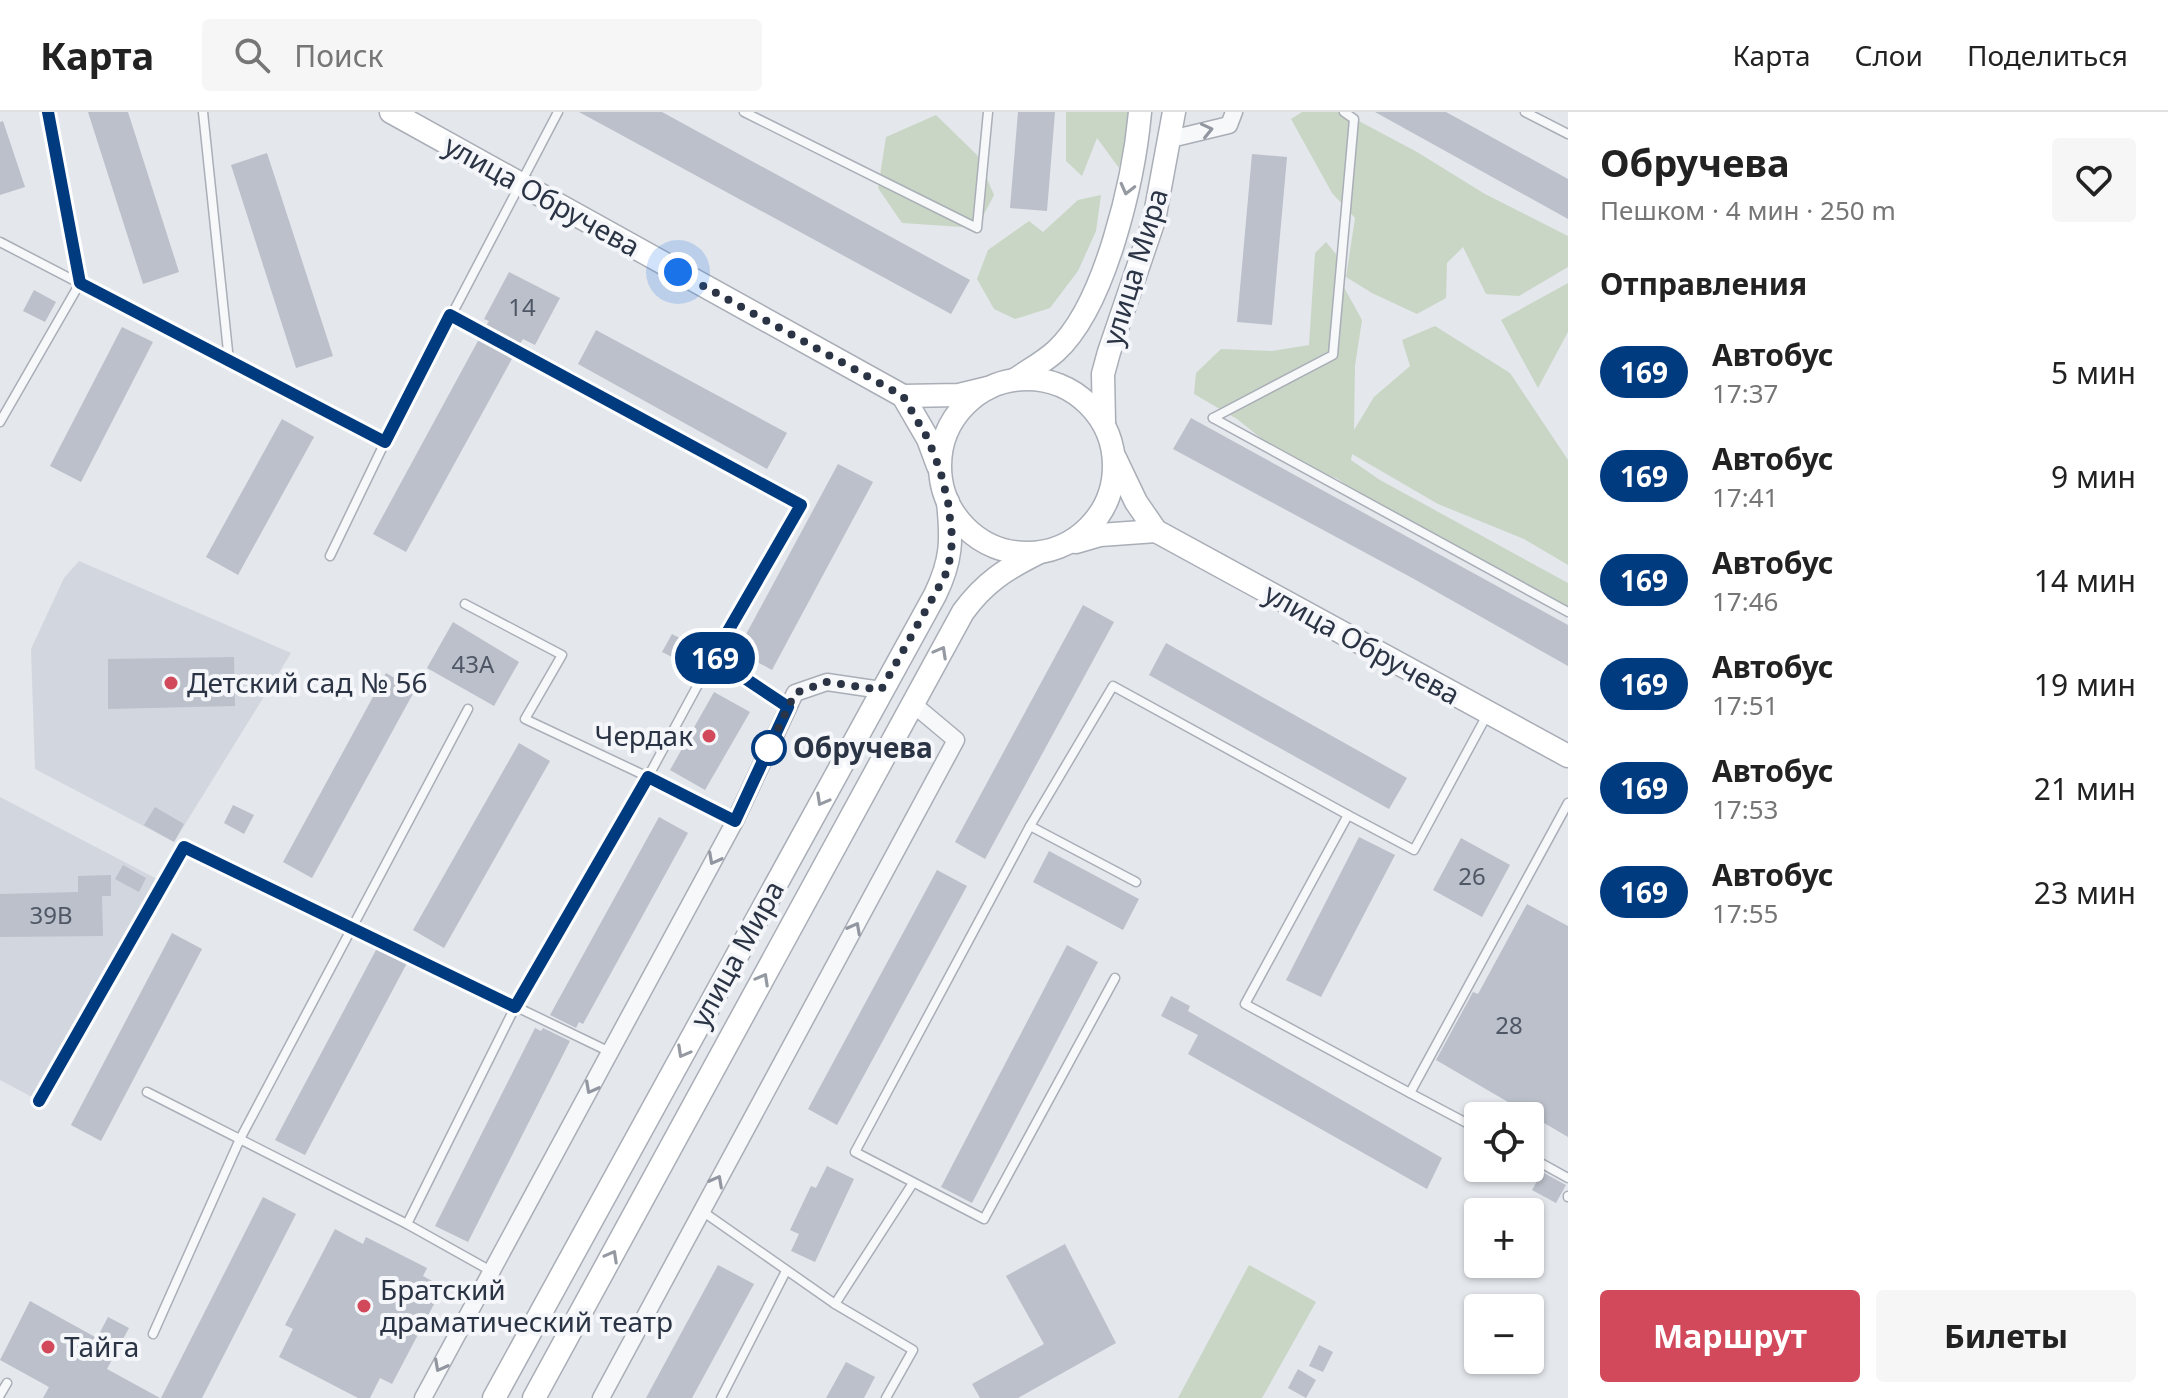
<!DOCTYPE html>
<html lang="ru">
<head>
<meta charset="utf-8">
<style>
	body { margin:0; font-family:"Noto Sans",sans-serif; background:#f6f6f6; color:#222; height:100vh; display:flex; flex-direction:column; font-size:30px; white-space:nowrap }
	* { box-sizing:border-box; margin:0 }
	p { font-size:26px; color:#767676 }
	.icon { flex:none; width:44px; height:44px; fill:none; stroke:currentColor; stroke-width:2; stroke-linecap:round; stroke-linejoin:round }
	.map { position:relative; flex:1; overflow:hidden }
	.drawer { display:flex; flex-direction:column; background:#fff; width:600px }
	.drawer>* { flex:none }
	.badge { padding:0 16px; border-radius:26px; font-size:28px; line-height:52px }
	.fabs { position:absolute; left:1464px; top:990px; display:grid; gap:16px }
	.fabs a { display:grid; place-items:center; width:80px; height:80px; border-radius:8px; background:#fff; box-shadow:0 2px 6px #0004; font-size:40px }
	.you { position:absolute; width:40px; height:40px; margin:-20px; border:6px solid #fff; border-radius:50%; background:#1a73e8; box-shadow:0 0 0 12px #1a73e833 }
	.map>.badge { position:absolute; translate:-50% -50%; box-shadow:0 0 0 4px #fff }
	h2 { padding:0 32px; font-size:30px; line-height:72px }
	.round { display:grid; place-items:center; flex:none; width:84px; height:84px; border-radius:8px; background:#f6f6f6 }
	.overview { display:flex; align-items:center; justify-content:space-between; height:136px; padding:0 32px }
	h1 { font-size:38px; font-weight:700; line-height:60px }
	.cta { display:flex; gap:16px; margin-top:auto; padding:16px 32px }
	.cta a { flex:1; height:92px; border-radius:8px; background:#d1495b; color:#fff; font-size:32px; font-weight:700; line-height:92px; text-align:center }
	.cta a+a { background:#f6f6f6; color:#222 }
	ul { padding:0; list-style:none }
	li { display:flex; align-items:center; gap:24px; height:104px; padding:0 32px }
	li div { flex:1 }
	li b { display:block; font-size:30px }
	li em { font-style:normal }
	li .badge { min-width:88px; font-weight:700; text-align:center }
	header { display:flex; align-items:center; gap:48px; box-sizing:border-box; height:112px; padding:0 40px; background:#fff; border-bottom:2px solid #e0e0e0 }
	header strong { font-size:38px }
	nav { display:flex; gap:44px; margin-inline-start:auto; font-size:28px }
	.search { width:560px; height:72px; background:#f6f6f6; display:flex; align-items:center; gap:20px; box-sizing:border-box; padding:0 28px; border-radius:8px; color:#767676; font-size:30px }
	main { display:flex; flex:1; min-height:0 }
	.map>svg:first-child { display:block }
	.built { fill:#d2d6de }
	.green { fill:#c9d6c5 }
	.building { fill:#bbc0ca }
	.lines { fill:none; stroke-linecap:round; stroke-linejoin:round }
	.lane-casing { stroke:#a9aeb7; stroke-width:11 }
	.street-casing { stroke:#a9aeb7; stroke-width:19 }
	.secondary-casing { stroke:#a9aeb7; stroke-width:25 }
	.lane { stroke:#f7f8fa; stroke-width:8 }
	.street { stroke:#f7f8fa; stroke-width:16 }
	.secondary { stroke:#fff; stroke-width:22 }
	.oneway { stroke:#9196a0 }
	.oneway2 { stroke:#959aa2 }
	.line-casing { stroke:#fff; stroke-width:18 }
	.line { stroke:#003b80; stroke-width:12 }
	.walk { stroke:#2b3445; stroke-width:8; stroke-dasharray:0 14.4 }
	.poi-dot { fill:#d1495b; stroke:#f4f6f9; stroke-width:3 }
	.stop-dot { fill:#fff; stroke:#003b80; stroke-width:4 }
	.labels { text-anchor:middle; stroke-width:8; stroke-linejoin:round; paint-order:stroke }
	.number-label { font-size:24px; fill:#4f5766 }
	.street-label { font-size:28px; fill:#2b3445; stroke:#f4f6f9 }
	.poi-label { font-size:28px; fill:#2b3445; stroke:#f4f6f9; text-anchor:start }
	.stop-label { font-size:28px; font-weight:bold; fill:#2b3445; stroke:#f4f6f9; text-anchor:start }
</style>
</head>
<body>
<header>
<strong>Карта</strong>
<div class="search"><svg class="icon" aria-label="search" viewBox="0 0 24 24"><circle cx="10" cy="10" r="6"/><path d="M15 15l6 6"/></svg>Поиск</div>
<nav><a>Карта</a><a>Слои</a><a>Поделиться</a></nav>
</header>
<main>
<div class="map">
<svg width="1568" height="1286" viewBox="0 0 1568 1286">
	<rect width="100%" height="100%" fill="#e4e7ec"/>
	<!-- built -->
	<g class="built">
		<polygon points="79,449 291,541 174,730 35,657 31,537 64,466"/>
		<polygon points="0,685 157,767 32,985 0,968"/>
	</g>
	<!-- green -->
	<g class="green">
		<polygon points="1066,0 1131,0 1119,56 1097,26 1082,64 1066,49"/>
		<polygon points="1302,0 1342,0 1417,40 1485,82 1568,124 1568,155 1519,184 1486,182 1463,135 1447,151 1446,186 1417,202 1372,181 1346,165 1355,106 1332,81 1291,7"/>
		<polygon points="936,3 977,43 994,83 977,116 902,111 878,76 886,25"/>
		<polygon points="1101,83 1096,119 1078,159 1050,196 1015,207 994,197 977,167 988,138 1029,109 1043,120 1078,88"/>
		<polygon points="1326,130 1336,142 1341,170 1362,208 1355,254 1354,318 1374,285 1410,254 1402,228 1435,214 1510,261 1568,348 1568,453 1524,427 1438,392 1352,342 1351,348 1380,368 1568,471 1568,505 1424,424 1336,366 1308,358 1272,335 1237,307 1194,282 1196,261 1221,237 1272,239 1309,233 1315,141"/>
		<polygon points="1568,171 1568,220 1538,276 1501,208"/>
		<polygon points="1249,1153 1316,1190 1262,1286 1178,1286"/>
	</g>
	<!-- building -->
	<g class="building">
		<polygon points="88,0 128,0 179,160 143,172"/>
		<polygon points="579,0 662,0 970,168 951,202"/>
		<polygon points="1018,0 1055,0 1047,99 1010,96"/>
		<polygon points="1375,0 1446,0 1568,67 1568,107"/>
		<polygon points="3,9 25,75 0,83 0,10"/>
		<polygon points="267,41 333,244 296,256 231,53"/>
		<polygon points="1252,42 1287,45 1272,213 1237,210"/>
		<polygon points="509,160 560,186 535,233 523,227 519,233 486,214 489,209 484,207"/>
		<polygon points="34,178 56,190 45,210 23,199"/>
		<polygon points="122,215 153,230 81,370 50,354"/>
		<polygon points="596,218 787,321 767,357 578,252"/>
		<polygon points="479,227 513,245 406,440 373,422"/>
		<polygon points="1191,306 1568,513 1568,554 1414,467 1173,337"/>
		<polygon points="282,307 314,325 238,463 206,445"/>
		<polygon points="838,352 873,370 772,558 737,539"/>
		<polygon points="1083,493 1114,510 985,747 955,730"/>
		<polygon points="453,510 519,550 494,594 427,556"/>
		<polygon points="672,522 691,532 682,550 662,540"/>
		<polygon points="1166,531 1407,666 1389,697 1149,563"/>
		<polygon points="234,545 235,594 108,597 108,547"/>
		<polygon points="386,561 415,578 312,766 283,750"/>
		<polygon points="714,580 750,600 705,678 670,658"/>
		<polygon points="519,631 550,649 444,836 413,818"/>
		<polygon points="233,693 254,703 244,722 224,711"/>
		<polygon points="155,695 184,712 174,730 144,713"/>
		<polygon points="659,705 688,721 583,912 579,910 576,916 550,903"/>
		<polygon points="1359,725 1395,743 1321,885 1286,868"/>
		<polygon points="1461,726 1510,753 1482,805 1433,778"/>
		<polygon points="1049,739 1139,787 1123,818 1033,770"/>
		<polygon points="123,753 146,766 139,780 115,767"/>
		<polygon points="937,758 967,774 837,1013 808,997"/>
		<polygon points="111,763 111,784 102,784 103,824 0,825 0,782 78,780 78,764"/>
		<polygon points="1527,792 1568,814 1568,1025 1436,948 1473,880 1478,882"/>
		<polygon points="172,821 202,837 101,1029 71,1013"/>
		<polygon points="1067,833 1098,850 972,1091 941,1075"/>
		<polygon points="377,836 407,851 305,1043 275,1028"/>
		<polygon points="1171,884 1190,894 1188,899 1442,1046 1427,1077 1188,942 1198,923 1161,904"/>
		<polygon points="535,916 541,919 543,916 570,929 468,1130 435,1114"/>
		<polygon points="827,1054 854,1067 815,1150 791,1139 799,1122 790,1118 811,1074 816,1076"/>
		<polygon points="1542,1060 1566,1073 1556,1091 1532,1078"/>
		<polygon points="263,1085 296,1102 202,1286 161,1286"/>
		<polygon points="335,1117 363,1132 366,1125 427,1156 423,1164 443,1175 392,1272 380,1266 370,1286 358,1286 279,1245 293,1217 285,1213"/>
		<polygon points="1065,1132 1116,1231 1018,1286 980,1286 972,1272 1044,1232 1006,1164"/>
		<polygon points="718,1153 754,1172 692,1286 646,1286"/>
		<polygon points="30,1189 97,1226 108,1205 129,1216 107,1257 160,1286 43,1286 49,1275 0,1248"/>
		<polygon points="1319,1233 1333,1240 1323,1260 1309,1254"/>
		<polygon points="846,1250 875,1265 864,1286 826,1286"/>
		<polygon points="1298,1257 1316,1268 1306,1286 1288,1276"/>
	</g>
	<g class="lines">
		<defs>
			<g id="lane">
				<polyline points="203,0 229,249"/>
				<polyline points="744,0 977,116 988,0"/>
				<polyline points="1525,0 1568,22"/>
				<polyline points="0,130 385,330 558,0"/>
				<polyline points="450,203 801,393 713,545 788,595"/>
				<polyline points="1213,306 1568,500"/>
				<polyline points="1213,306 1333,243 1354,7 1344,0"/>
				<polyline points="0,310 80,171 48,0"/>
				<polyline points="330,444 385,330"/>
				<polyline points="465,492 562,543 525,607 648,665 515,895 407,1112 491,1159"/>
				<polyline points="713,545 648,665 735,709"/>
				<polyline points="1030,714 855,1040 984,1107 1115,866"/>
				<polyline points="1136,770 1030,714 1113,574 1348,703"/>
				<polyline points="147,980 407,1112"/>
				<polyline points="1410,981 1245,892 1348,703 1414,738 1487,603"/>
				<polyline points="39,989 184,735 610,940"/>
				<polyline points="1478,1017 1410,981 1568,691"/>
				<polyline points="1530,1045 1568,1066"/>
				<polyline points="1568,1084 1568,1085"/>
				<polyline points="702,1099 835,1192"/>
				<polyline points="153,1222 240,1027 468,597"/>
				<polyline points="0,1283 7,1271"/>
				<polyline points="721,1286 786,1159"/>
				<polyline points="886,1286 913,1238 835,1192 913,1071"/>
			</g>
			<g id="street">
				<polyline points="1171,27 1229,13 1234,0"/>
				<polyline points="423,1286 735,709 795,581 827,570 881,578"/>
				<polyline points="601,1286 956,628 913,592"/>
			</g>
			<g id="secondary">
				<polyline points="391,0 903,284 959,283 988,276"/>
				<circle cx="1027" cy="354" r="87"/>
				<path d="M1016 267C1029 258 1044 250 1056 239 1106 193 1134 66 1140 0"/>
				<polyline points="903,284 928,327 938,354"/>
				<polyline points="1104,311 1103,262 1109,240 1154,108 1174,0"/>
				<polyline points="1115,346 1136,390 1156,419 1568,644"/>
				<polyline points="1076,430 1100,423 1156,419"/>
				<path d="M494 1286 935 483C952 448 952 428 948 390"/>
				<path d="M534 1286 963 500C985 470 1006 457 1038 441"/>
			</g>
		</defs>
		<!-- lane casing -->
		<use href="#lane" class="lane-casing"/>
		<!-- street casing -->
		<use href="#street" class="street-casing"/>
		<!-- secondary casing -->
		<use href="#secondary" class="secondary-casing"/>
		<!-- lane -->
		<use href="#lane" class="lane"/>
		<!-- street -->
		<use href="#street" class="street"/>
		<!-- secondary -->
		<use href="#secondary" class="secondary"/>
	</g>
	<!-- one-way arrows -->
	<defs><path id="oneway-chevron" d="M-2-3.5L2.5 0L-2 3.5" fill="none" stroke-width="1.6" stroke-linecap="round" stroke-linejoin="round" transform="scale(2)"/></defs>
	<g class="oneway">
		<use href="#oneway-chevron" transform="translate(1207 18) rotate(-13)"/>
		<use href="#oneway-chevron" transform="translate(714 747) rotate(118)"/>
		<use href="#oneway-chevron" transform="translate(855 816) rotate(-62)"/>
		<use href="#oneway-chevron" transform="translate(591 976) rotate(118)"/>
		<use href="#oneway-chevron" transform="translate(717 1069) rotate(-62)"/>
		<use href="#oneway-chevron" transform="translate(440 1254) rotate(118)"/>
	</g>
	<g class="oneway2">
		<use href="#oneway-chevron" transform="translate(1127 77) rotate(104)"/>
		<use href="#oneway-chevron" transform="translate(941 540) rotate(-61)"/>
		<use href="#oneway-chevron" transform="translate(822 688) rotate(119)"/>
		<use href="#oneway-chevron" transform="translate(763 867) rotate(-61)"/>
		<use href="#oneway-chevron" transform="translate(683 940) rotate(119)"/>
		<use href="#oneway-chevron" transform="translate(612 1144) rotate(-61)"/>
	</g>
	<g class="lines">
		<defs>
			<polyline id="line" points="39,989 184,735 515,895 648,665 735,709 788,595 713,545 801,393 450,203 385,330 80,171 48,0"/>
		</defs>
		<!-- line casing -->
		<use href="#line" class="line-casing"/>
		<!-- line -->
		<use href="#line" class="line"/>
		<!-- walk -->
		<polyline class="walk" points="678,160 903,284 928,327 940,358 948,390 952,424 951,443 945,464 881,578 827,570 795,581 769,636"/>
	</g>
	<!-- markers -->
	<g class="poi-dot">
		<circle cx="171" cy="571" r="8"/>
		<circle cx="709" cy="624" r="8"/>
		<circle cx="364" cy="1194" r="8"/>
		<circle cx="48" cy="1235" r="8"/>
	</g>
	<circle class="stop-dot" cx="769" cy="636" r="16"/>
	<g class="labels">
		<!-- number labels -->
		<g class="number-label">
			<text x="522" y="204">14</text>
			<text x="473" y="561">43А</text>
			<text x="1472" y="773">26</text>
			<text x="51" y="812">39В</text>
			<text x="1509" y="922">28</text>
		</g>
		<!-- street labels -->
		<g class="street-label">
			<text transform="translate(542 84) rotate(29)" y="10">улица Обручева</text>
			<text transform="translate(1135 155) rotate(-73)" y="10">улица Мира</text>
			<text transform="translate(1362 532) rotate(29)" y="10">улица Обручева</text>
			<text transform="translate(737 842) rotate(-61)" y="10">улица Мира</text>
		</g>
		<!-- poi labels -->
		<g class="poi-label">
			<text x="187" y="581">Детский сад № 56</text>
			<text x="693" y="634" text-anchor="end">Чердак</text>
			<text x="380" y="1188">Братский<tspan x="380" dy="32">драматический театр</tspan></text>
			<text x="64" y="1245">Тайга</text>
		</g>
		<!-- stop labels -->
		<g class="stop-label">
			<text x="793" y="646">Обручева</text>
		</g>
	</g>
</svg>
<div class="fabs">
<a><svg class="icon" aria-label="locate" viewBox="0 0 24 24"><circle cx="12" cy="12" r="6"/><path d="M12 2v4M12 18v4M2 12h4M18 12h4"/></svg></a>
<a>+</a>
<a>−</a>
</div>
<div class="you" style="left:678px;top:160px"></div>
<b class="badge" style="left:715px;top:546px;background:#003b80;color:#fff">169</b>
</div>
<section class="drawer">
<div class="overview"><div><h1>Обручева</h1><p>Пешком · 4 мин · 250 m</p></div><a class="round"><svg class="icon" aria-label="heart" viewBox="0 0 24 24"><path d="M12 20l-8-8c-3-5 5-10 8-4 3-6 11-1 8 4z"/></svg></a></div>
<h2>Отправления</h2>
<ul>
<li><span class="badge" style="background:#003b80;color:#fff">169</span><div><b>Автобус</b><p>17:37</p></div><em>5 мин</em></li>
<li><span class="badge" style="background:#003b80;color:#fff">169</span><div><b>Автобус</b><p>17:41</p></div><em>9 мин</em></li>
<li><span class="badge" style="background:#003b80;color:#fff">169</span><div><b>Автобус</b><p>17:46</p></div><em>14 мин</em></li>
<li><span class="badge" style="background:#003b80;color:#fff">169</span><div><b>Автобус</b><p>17:51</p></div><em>19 мин</em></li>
<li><span class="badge" style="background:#003b80;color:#fff">169</span><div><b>Автобус</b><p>17:53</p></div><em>21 мин</em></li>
<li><span class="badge" style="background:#003b80;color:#fff">169</span><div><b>Автобус</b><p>17:55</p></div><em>23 мин</em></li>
</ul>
<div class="cta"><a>Маршрут</a><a>Билеты</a></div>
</section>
</main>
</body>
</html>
